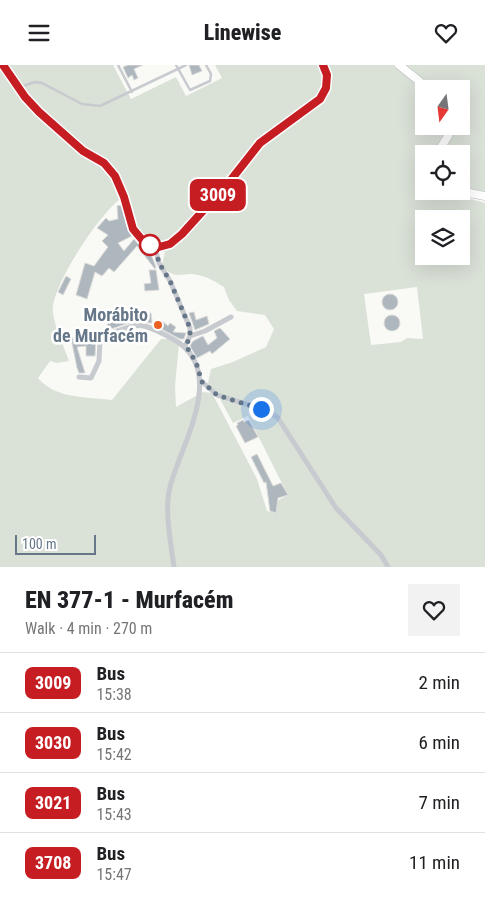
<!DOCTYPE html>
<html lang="en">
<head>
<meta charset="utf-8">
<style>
	body { margin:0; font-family:"Roboto Condensed",sans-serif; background:#f2f2f2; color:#202124; height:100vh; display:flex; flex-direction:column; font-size:19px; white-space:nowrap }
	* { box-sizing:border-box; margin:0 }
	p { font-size:16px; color:#757577 }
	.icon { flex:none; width:28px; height:28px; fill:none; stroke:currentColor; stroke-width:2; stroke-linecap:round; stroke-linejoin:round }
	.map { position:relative; height:502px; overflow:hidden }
	.drawer { display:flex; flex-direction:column; background:#fff; flex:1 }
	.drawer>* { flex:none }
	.badge { padding:0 10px; border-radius:8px; font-size:18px; line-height:32px }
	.needle { width:32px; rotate:194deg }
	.tools { position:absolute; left:415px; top:15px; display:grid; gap:10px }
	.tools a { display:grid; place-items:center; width:55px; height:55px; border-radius:0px; background:#fff; box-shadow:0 5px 20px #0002; font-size:25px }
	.scale { position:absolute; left:15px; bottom:12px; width:81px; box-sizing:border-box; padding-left:5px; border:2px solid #667789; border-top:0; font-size:14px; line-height:18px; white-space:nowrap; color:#667789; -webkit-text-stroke:4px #fff; paint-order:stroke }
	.you { position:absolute; width:25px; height:25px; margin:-12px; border:4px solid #fff; border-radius:50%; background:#1a73e8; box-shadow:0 0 0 8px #1a73e833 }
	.map>.badge { position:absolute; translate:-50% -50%; box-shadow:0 0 0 2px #fff }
	.round { display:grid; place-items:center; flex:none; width:52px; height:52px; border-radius:0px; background:#f2f2f2 }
	.head { display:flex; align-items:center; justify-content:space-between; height:85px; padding:0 25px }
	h1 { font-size:24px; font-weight:800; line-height:38px }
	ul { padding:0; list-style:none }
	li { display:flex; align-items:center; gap:15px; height:60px; padding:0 25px; border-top:1px solid #e0e0e0 }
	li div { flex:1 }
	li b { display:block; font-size:19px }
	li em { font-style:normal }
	li .badge { min-width:55px; font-weight:700; text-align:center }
	header { display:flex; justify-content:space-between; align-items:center; height:65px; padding:0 25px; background:#fff; font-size:22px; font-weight:800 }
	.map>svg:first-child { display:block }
	.green { fill:#dae1d7; fill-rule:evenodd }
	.building { fill:#afb7be; stroke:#dbdbd9 }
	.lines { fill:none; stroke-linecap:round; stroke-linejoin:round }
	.primary-casing { stroke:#babec2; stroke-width:9 }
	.lane { stroke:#c7cace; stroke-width:2.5 }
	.street { stroke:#c7cace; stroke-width:5 }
	.primary { stroke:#fff; stroke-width:8 }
	.line-casing { stroke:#fff; stroke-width:11 }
	.line { stroke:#c61d23; stroke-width:8 }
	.walk { stroke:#667789; stroke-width:5; stroke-dasharray:0 9 }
	.stop-dot { fill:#fff; stroke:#c61d23; stroke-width:2.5 }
	.poi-dot { fill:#ed6023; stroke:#fff; stroke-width:2 }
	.labels { text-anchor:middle; stroke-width:5; stroke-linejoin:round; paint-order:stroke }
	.poi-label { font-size:18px; font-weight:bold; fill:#667789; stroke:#fff; text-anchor:end }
</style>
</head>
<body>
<header><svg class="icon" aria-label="menu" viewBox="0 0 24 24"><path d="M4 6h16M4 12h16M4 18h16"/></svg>Linewise<svg class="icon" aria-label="heart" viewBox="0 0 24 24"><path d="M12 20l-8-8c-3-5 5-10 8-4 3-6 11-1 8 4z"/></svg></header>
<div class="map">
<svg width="485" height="502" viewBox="0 0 485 502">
	<rect width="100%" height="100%" fill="#f9f9f6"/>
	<!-- green -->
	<path class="green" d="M0 0H113L131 34 176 12 186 31 222 13 215 0H485V129L461 124V89H424V126H441L485 138V502H390L382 489 337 442 279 352C258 333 226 341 208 318L211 304 233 297 266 282 274 264 265 250 237 246 229 235 224 222C216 217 208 212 198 210 182 206 175 217 162 200L165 187C159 185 152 184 147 181 126 171 132 147 119 135 99 150 49 224 53 248 55 264 64 281 69 296L57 298 50 296 38 313C55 334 88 332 112 335L161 274H168L179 279 175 321 176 342 203 327 212 328 257 414 267 446 276 448 277 436 288 430 248 351 233 358 220 334 268 347 277 353 335 443 380 490 387 502H0ZM424 24H461V61H424ZM424 154H461V191H424ZM417 222 423 274 407 273 401 277 371 280 364 229Z"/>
	<!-- building -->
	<g class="building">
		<polygon points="128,0 143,0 134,4 138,13 134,15 132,10 128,13 123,2"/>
		<polygon points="189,0 199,0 202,6 192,10"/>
		<polygon points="121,140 128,165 132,171 118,178 124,186 134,174 140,181 149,184 156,202 155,204 137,181 114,207 109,203 102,211 95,207 87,234 76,230 85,198 94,201 108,182 102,176 108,170 97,163 106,153 109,156 118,154 117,141"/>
		<polygon points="149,205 156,205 159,225 145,226 144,219 151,218"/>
		<polygon points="66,211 71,214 63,230 58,227"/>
		<circle cx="390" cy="237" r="8"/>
		<polygon points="132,246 132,251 151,248 152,258 132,257 108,265 107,258 116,255 123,255 124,258 123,249"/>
		<polygon points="194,247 196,255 207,251 209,259 195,265 189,248"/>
		<circle cx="392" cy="258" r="8"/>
		<polygon points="161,255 168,261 170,258 176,262 173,267 186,268 184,274 180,274 156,261"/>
		<polygon points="220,263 230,274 212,289 210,286 197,293 190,281 193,276 203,271 208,280 217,273 214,266"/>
		<polygon points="74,272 75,277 96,274 95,291 86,291 86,281 77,282 85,308 79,308 77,303 71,273"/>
		<polygon points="243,355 244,357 249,355 258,372 245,378 236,361 238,360 237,358"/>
		<polygon points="257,389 273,421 281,418 288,430 278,433 276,448 270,446 266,417 264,418 251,392"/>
	</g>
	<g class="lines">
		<defs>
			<g id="primary">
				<polyline points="3,0 25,32 39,47 83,86 104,98 115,111 124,131 133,164 144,177 159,182 170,179 182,169 230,116 260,78 319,34 326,23 327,10 323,0"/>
				<polyline points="399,0 429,24"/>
				<polyline points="437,89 448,71 450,61"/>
				<polyline points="459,126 485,131"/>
			</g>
		</defs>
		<!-- primary casing -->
		<use href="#primary" class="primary-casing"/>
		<!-- lane -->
		<g class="lane">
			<polyline points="118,0 132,27"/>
			<polyline points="176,0 190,25 210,16 211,9 206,0"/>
			<polyline points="20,22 35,17 42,18 82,39 100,41 186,0"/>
		</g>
		<!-- street -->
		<g class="street">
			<polyline points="155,182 159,198 170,216 190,263 190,271"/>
			<polyline points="185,281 190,271 205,266 231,252"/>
			<path d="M79 312 91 313 99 296 100 275 103 271C141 258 138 255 173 274 229 305 181 379 170 422 164 445 171 479 174 502"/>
			<polyline points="200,315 217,330 268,346 278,353 336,443 381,490 388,502"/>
		</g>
		<!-- primary -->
		<use href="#primary" class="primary"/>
	</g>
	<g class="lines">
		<defs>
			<polyline id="line" points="3,0 25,32 39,47 83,86 104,98 115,111 124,132 133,164 144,177 159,182 170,179 182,169 230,116 260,78 320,34 326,23 327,10 323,0"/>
		</defs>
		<!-- line casing -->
		<use href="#line" class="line-casing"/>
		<!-- line -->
		<use href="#line" class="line"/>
		<!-- walk -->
		<path class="walk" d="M150 180 155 182 159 198 170 216 190 263V271L186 281C193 292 200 302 200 315L217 330 261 344"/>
	</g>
	<!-- markers -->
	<circle class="stop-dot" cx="150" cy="180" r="10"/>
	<circle class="poi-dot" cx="158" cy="260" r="5"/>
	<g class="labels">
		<!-- poi labels -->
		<g class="poi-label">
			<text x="148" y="256">Morábito<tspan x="148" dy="21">de Murfacém</tspan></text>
		</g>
	</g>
</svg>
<div class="tools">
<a><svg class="needle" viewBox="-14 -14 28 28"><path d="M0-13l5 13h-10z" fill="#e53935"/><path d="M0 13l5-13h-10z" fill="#757577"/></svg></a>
<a><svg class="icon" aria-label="locate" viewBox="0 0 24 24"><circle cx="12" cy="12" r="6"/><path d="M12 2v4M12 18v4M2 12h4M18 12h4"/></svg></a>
<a><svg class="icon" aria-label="layers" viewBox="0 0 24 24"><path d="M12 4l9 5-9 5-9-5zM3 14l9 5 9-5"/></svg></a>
</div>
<div class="scale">100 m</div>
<div class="you" style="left:261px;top:344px"></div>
<b class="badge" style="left:218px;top:130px;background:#c61d23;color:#fff">3009</b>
</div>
<section class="drawer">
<div class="head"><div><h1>EN 377-1 - Murfacém</h1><p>Walk · 4 min · 270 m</p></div><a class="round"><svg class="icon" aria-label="heart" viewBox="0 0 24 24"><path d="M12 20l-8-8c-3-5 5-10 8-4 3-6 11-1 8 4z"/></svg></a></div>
<ul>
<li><span class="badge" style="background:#c61d23;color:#fff">3009</span><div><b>Bus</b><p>15:38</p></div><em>2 min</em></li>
<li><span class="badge" style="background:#c61d23;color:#fff">3030</span><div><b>Bus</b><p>15:42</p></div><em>6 min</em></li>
<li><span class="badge" style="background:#c61d23;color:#fff">3021</span><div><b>Bus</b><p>15:43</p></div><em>7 min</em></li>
<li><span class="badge" style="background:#c61d23;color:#fff">3708</span><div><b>Bus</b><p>15:47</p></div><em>11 min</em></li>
</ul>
</section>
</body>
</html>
